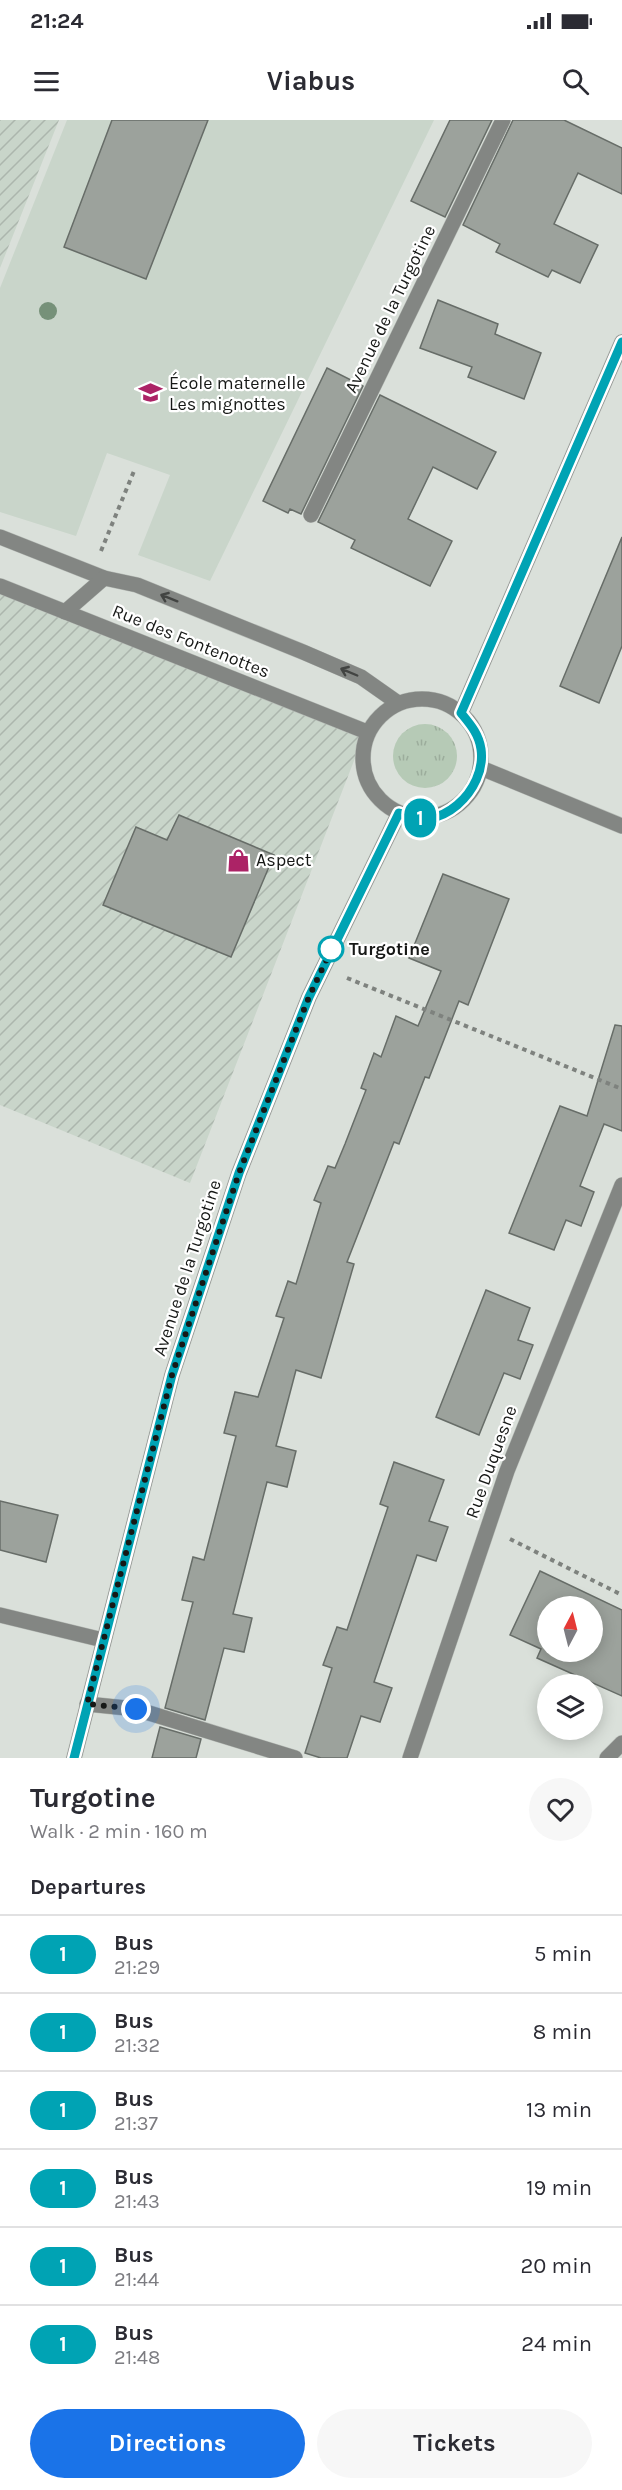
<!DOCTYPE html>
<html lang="en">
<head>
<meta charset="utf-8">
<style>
	body { margin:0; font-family:Karla,sans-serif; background:#f7f7f7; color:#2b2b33; height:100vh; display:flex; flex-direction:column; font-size:22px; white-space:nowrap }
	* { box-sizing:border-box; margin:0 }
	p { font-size:20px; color:#7c7c81 }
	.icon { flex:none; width:33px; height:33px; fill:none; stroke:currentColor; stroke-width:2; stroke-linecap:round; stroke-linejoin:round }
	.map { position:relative; height:1638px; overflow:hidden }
	.panel { display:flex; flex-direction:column; background:#fff; flex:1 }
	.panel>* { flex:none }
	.badge { padding:0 12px; border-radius:20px; font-size:21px; line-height:39px }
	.needle { width:39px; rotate:7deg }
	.buttons { position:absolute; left:537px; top:1476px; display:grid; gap:12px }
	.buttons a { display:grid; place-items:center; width:66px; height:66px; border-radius:50%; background:#fff; box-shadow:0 3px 15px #0003; font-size:30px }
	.you { position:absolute; width:30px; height:30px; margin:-15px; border:4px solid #fff; border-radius:50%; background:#1a73e8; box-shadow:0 0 0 9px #1a73e833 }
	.map>.badge { position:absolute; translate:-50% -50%; box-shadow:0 0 0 3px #fff }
	h2 { padding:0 30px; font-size:22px; line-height:54px }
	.round { display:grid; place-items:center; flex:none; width:63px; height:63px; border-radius:32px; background:#f7f7f7 }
	.overview { display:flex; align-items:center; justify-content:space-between; height:102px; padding:0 30px }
	h1 { font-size:28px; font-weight:700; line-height:45px }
	.cta { display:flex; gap:12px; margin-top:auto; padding:12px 30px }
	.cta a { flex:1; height:69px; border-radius:36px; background:#1a73e8; color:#fff; font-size:24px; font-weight:700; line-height:69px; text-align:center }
	.cta a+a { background:#f7f7f7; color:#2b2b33 }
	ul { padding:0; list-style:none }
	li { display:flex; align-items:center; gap:18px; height:78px; padding:0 30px; border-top:2px solid #e1e1e2 }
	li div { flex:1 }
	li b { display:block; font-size:22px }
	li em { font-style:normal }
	li .badge { min-width:66px; font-weight:700; text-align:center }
	.status { display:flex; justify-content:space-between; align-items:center; height:42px; padding:0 30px; background:#fff; direction:ltr }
	.status svg { height:16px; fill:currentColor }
	header { display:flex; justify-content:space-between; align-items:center; height:78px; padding:0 30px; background:#fff; font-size:27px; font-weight:700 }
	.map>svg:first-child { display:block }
	.built { fill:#c9d5ca }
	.industrial { fill:url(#industrial-furrows) }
	.grass { fill:url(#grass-tufts) }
	.building { fill:#9ca29c; stroke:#676d68; stroke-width:1.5; fill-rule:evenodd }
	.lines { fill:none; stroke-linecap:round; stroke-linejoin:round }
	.minor-casing { stroke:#b7bcb7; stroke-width:16 }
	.path { stroke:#7e827e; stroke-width:4; stroke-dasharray:4.5 4.5; stroke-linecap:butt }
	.minor { stroke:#838683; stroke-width:15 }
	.tree { fill:#769179 }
	.oneway { stroke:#424442 }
	.line-casing { stroke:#fff; stroke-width:14 }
	.line { stroke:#00a3b4; stroke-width:9 }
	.walk { stroke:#161816; stroke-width:6; stroke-dasharray:0 10.8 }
	.stop-dot { fill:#fff; stroke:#00a3b4; stroke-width:3 }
	.labels { text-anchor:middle; stroke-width:4.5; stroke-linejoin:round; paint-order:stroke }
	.street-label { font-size:18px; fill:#161816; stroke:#fff }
	.poi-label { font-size:18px; fill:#161816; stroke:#fff; text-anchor:start }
	.stop-label { font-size:18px; font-weight:bold; fill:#161816; stroke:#fff; text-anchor:start }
</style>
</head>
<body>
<div class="status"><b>21:24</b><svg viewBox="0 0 49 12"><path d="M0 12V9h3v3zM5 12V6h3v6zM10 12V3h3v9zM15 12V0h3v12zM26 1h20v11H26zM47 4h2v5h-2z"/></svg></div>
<header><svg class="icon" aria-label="menu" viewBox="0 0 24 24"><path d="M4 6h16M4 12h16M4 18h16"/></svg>Viabus<svg class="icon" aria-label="search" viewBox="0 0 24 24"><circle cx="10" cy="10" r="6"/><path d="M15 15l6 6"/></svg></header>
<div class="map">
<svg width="622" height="1638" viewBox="0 0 622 1638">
	<defs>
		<pattern id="industrial-furrows" width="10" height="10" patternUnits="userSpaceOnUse" patternTransform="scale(1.5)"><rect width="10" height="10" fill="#c9d5ca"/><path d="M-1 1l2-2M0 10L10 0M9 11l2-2" fill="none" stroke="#acb6ad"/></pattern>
		<pattern id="grass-tufts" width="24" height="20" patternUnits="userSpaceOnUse" patternTransform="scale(1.5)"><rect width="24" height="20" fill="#b6cab6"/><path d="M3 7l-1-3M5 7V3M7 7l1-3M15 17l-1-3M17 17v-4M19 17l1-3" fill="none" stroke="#9cad9c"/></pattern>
	</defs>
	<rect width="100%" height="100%" fill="#dae0da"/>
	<!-- built -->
	<polygon class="built" points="67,0 434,0 210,461 138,435 170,355 107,333 76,416 0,392 0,168"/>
	<!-- industrial -->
	<g class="industrial">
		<polygon points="0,0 59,0 0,148"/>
		<polygon points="0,463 364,615 190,1063 0,985"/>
	</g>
	<!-- grass -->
	<circle class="grass" cx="425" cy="636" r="32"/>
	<!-- building -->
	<g class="building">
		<polygon points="112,0 208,0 146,159 64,127"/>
		<polygon points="450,0 492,0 445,97 411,81"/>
		<polygon points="513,0 564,0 622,28 622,74 578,53 554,104 598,125 580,163 552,150 548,157 496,132 500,124 463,105"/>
		<polygon points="438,180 498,204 495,214 541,233 524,279 468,257 472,247 420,228"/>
		<polygon points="327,248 363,266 301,394 290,389 288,393 263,381"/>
		<polygon points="380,275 496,332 477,369 433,347 408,399 452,421 430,466 351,428 355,420 318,402"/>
		<polygon points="622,417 622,526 599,583 560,566"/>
		<polygon points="179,695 274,735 231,837 103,785 136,707 167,720"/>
		<polygon points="443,754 509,779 468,885 459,881 429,958 425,957 399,1024 394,1022 347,1142 354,1144 321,1258 296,1250 276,1326 296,1331 287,1367 267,1362 233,1494 252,1498 244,1532 224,1528 205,1600 165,1588 193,1482 182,1480 193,1437 204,1440 236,1316 224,1313 235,1272 258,1277 284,1198 276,1196 288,1161 296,1164 321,1083 314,1080 328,1046 335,1048 345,1024 366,970 361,968 374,933 381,937 396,896 418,906 441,851 409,838"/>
		<polygon points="615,905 622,906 622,1011 604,1004 580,1066 594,1072 581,1106 566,1100 554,1130 509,1113 560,986 587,996"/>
		<polygon points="486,1170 530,1188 518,1220 533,1225 520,1259 504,1253 479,1315 436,1297"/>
		<polygon points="394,1342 444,1360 429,1401 448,1407 436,1441 417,1435 374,1562 392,1568 380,1602 361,1596 347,1638 321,1638 305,1633 332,1548 323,1545 337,1507 347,1510 388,1387 380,1384"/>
		<polygon points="0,1381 58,1395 46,1442 0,1430"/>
		<path d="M540 1451 622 1490V1576L537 1538 541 1529 510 1515ZM548 1486H592V1532H548Z"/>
		<polygon points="160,1607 201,1619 196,1638 152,1638"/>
	</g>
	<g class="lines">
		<defs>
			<g id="minor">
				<polyline points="311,395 503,0"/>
				<polyline points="0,417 104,458 137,465 303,532 361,557 398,583"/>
				<polyline points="0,466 367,612"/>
				<polyline points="65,492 104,458"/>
				<circle cx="422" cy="638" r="59"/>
				<polyline points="461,593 622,222"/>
				<polyline points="481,648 622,706"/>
				<polyline points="0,1495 103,1520"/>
				<polyline points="87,1584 136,1589 295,1638"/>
				<polyline points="74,1638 172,1255 239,1053 309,877 399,693"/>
				<polyline points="410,1638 507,1351 622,1065"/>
				<polyline points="607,1638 622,1623"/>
			</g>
		</defs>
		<!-- minor casing -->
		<use href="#minor" class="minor-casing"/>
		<!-- path -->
		<g class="path">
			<polyline points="101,431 134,351"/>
			<polyline points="347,858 622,969"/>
			<polyline points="510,1419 622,1475"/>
		</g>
		<!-- minor -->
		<use href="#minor" class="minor"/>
	</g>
	<!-- trees -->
	<circle class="tree" cx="48" cy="191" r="9"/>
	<!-- one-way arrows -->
	<defs><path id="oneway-shaft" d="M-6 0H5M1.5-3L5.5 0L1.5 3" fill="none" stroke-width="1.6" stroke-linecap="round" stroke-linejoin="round" transform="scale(1.5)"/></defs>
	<g class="oneway">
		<use href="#oneway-shaft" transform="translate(169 478) rotate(-158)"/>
		<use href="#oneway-shaft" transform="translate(349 552) rotate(-157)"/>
	</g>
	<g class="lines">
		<defs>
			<path id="line" d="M74 1638 172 1255 239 1053 309 877 399 693C439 716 487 670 481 629 479 614 470 604 461 593L622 222"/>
		</defs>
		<!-- line casing -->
		<use href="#line" class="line-casing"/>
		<!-- line -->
		<use href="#line" class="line"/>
		<!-- walk -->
		<polyline class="walk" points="136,1589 87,1584 172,1255 239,1053 309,877 332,828 331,829"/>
	</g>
	<!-- icons -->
	<defs>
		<symbol id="school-bare" viewBox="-9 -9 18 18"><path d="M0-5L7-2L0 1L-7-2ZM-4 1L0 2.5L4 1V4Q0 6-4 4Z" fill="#ac2366" stroke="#fff" stroke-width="2.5" paint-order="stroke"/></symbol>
		<symbol id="shop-bare" viewBox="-9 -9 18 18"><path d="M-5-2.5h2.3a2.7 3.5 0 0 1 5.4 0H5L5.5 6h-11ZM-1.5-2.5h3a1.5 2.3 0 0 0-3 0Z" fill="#ac2366" stroke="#fff" stroke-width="2.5" paint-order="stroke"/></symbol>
	</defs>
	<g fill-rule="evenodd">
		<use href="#school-bare" x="134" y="256" width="33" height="33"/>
		<use href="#shop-bare" x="222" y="724" width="33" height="33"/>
	</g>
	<!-- markers -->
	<circle class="stop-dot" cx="331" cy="829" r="12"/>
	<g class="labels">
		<!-- street labels -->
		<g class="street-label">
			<text transform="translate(390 189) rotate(-64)" y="6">Avenue de la Turgotine</text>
			<text transform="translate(191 521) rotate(22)" y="6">Rue des Fontenottes</text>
			<text transform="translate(187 1148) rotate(-72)" y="6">Avenue de la Turgotine</text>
			<text transform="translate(491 1342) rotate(-70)" y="6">Rue Duquesne</text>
		</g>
		<!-- poi labels -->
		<g class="poi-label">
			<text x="169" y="269">École maternelle<tspan x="169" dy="21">Les mignottes</tspan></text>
			<text x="256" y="746">Aspect</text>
		</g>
		<!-- stop labels -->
		<g class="stop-label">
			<text x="349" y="835">Turgotine</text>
		</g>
	</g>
</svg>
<div class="buttons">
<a><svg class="needle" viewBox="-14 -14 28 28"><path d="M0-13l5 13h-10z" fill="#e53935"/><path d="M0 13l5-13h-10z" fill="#7c7c81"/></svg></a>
<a><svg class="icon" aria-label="layers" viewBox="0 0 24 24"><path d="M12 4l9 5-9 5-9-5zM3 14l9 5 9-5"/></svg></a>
</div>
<div class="you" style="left:136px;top:1589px"></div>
<b class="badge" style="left:420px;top:698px;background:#00a3b4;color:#fff">1</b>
</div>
<section class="panel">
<div class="overview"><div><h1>Turgotine</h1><p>Walk · 2 min · 160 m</p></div><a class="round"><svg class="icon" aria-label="heart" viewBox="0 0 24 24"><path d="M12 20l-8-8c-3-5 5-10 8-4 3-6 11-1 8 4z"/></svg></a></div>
<h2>Departures</h2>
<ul>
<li><span class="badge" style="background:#00a3b4;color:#fff">1</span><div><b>Bus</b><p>21:29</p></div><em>5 min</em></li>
<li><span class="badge" style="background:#00a3b4;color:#fff">1</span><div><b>Bus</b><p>21:32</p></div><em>8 min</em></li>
<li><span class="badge" style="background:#00a3b4;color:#fff">1</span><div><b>Bus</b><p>21:37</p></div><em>13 min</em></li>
<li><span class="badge" style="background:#00a3b4;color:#fff">1</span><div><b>Bus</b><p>21:43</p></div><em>19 min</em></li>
<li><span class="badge" style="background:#00a3b4;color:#fff">1</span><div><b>Bus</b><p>21:44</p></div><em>20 min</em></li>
<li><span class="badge" style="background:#00a3b4;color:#fff">1</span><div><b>Bus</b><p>21:48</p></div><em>24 min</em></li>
</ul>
<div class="cta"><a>Directions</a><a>Tickets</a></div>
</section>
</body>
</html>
